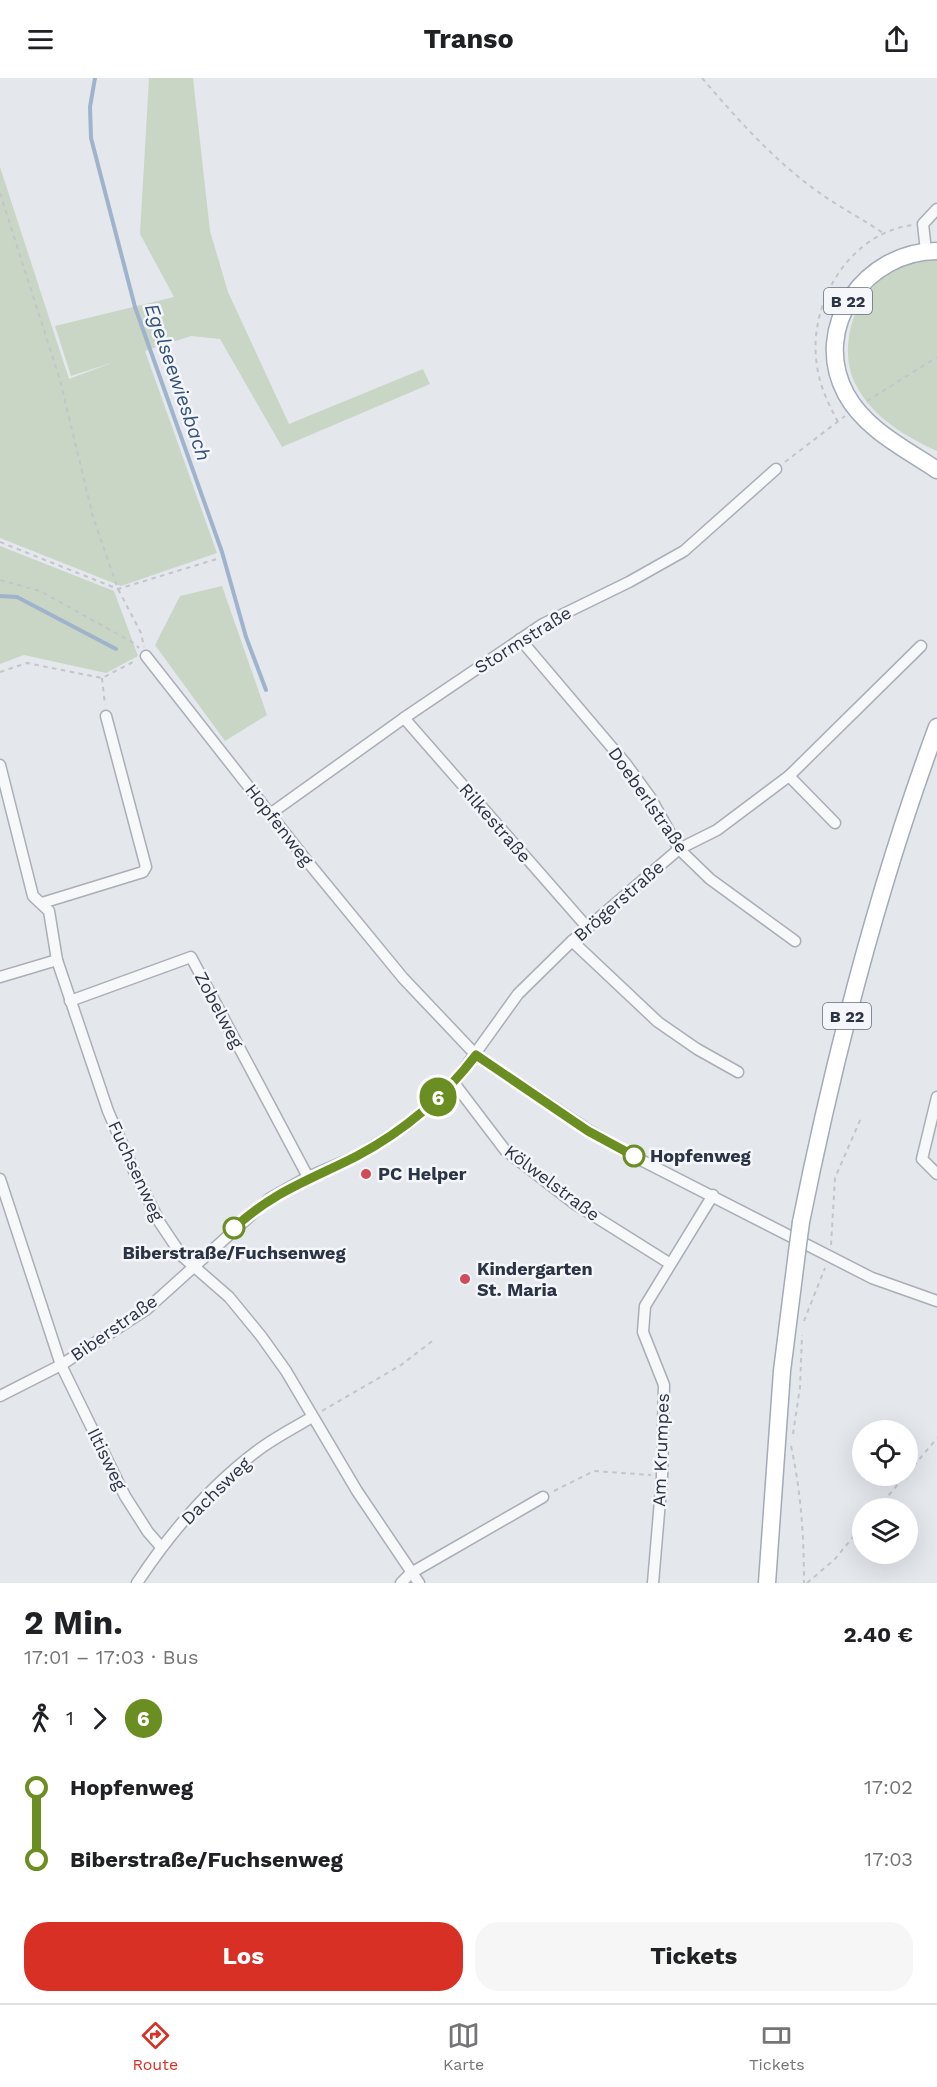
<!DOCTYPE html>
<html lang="de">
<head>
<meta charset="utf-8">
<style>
	body { margin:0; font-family:"Work Sans",sans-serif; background:#f6f6f6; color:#202124; height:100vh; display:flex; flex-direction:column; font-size:22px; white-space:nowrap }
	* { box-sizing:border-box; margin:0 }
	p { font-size:20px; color:#757577 }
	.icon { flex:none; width:33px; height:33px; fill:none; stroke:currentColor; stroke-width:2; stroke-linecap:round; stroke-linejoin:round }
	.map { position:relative; height:1505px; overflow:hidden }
	.side { display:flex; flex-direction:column; background:#fff; flex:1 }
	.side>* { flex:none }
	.badge { padding:0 12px; border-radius:20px; font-size:21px; line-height:39px }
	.tools { position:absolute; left:852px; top:1342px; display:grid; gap:12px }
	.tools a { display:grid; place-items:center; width:66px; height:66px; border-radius:50%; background:#fff; box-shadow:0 6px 24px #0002; font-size:30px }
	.map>.badge { position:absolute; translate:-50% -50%; box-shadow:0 0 0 3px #fff }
	.legs { display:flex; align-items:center; gap:9px; height:66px; padding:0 24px; font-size:20px }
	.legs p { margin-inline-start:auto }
	.headline { display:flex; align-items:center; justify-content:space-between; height:102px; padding:0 24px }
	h1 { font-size:33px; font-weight:700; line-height:45px }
	.primary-button { display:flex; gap:12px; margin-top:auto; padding:12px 24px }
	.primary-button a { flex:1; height:69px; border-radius:24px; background:#d93025; color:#fff; font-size:24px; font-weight:700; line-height:69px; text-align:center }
	.primary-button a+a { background:#f6f6f6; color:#202124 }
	ul { padding:0 24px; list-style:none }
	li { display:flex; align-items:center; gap:21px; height:72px; font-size:22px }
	li i { display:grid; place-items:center; width:9px; height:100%; margin:0 8px; background:currentColor }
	li i::after { content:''; width:15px; height:15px; margin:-8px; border:4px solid; border-radius:50%; background:#fff }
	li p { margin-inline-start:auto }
	li:first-child i { background:linear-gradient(#0000 50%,currentColor 0) }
	li:last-child i { background:linear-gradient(currentColor 50%,#0000 0) }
	header { display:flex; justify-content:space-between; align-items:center; height:78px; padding:0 24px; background:#fff; font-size:27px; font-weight:700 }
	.tabs { display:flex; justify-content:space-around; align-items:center; height:84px; border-top:2px solid #e0e0e0; background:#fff; font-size:16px; color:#757577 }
	.tabs a { display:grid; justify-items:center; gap:3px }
	.tabs .active { color:#d93025 }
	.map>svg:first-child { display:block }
	.green { fill:#c9d6c5 }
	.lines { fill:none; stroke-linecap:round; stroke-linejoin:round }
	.stream { stroke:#9fb4cc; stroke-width:4 }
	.minor-casing { stroke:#a9aeb7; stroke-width:13 }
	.primary-casing { stroke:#a3abb8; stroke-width:19 }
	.path { stroke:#c2c5cb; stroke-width:2; stroke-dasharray:4.5 4.5; stroke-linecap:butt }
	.minor { stroke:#f7f8fa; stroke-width:10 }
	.primary { stroke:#fff; stroke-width:16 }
	.primary-bridge-casing { stroke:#a3abb8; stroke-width:19; stroke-linecap:butt }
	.primary-bridge { stroke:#fff; stroke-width:16 }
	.line-1-casing { stroke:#fff; stroke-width:14 }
	.line-1 { stroke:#6b8e23; stroke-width:9 }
	.stop-1-dot { fill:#fff; stroke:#6b8e23; stroke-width:3 }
	.poi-dot { fill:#d1495b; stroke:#f4f6f9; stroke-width:2 }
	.labels { text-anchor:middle; stroke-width:5; stroke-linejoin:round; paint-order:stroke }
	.shield { fill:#f4f6f9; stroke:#676e7b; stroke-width:1.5 }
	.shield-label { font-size:16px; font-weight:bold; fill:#2b3445 }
	.street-label { font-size:18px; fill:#2b3445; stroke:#f4f6f9 }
	.stop-label { font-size:18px; font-weight:bold; fill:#2b3445; stroke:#f4f6f9; text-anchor:start }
	.poi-label { font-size:18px; font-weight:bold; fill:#2b3445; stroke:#f4f6f9; text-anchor:start }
	.water-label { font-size:20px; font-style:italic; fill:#34527a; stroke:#f4f6f9 }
</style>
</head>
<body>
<header><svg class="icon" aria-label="menu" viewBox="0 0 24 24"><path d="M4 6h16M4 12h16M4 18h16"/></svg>Transo<svg class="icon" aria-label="share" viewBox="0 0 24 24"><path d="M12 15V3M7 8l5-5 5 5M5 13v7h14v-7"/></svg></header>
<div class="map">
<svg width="937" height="1505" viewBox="0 0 937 1505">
	<rect width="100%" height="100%" fill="#e4e7ec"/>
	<!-- green -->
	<g class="green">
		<polygon points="149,0 193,0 210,153 228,214 289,346 423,291 430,306 282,369 220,261 191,258 145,273 217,475 121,508 0,460 0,89 69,301 114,284 71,298 55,248 174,219 140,156"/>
		<path d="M937 180V373C906 359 872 339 856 307 835 266 858 204 901 187 911 182 926 182 937 180Z"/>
		<polygon points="0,468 114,513 138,578 106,595 24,577 0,586"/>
		<polygon points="222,508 267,637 225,663 155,567 180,518"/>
	</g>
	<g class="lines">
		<!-- stream -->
		<g class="stream">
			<polyline points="95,0 90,29 91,60 135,229 222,474 246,559 266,612"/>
			<polyline points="0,518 17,519 116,571"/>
		</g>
		<defs>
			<g id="minor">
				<polyline points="926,173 923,146 937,131"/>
				<polyline points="520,561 626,686 650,719 679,771 710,801 795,863"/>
				<polyline points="146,578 307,783 403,900 476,977 588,1052 635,1079 872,1200 937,1223"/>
				<polyline points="404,640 587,849"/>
				<polyline points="0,687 33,818 49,833 57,882 108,1033 134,1093 160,1145 182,1178 229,1219 261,1258 286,1293 357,1413 419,1505"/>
				<polyline points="789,698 835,745"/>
				<polyline points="270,736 404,640 543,546 629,504 684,473 776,391"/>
				<polyline points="42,825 143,794 146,789 106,638"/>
				<polyline points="572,863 658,944 697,971 738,994"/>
				<polyline points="0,899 57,882"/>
				<polyline points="70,923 191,879 308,1099"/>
				<polyline points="454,1005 505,1072 575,1126 669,1185"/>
				<polyline points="937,1019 922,1081 937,1096"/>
				<polyline points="0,1101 61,1287 125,1418 148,1454 161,1469"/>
				<polyline points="0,1318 61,1287 147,1231 269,1121 308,1099 357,1078 407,1047 454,1005 518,916 572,863 679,771 717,752 789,698 921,568"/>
				<path d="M137 1505C170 1455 209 1409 257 1373 274 1360 294 1350 312 1339"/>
				<polyline points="401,1505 411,1495 543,1419"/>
				<polyline points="653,1505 662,1399 664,1307 643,1254 645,1228 713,1117"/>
			</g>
			<g id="primary">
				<path d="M937 173C866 173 810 249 846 316 865 351 904 370 937 392"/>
				<path d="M801 1144C835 975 877 811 937 649"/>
				<polyline points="767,1505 782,1293 797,1174"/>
			</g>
		</defs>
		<!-- minor casing -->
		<use href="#minor" class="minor-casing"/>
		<!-- primary casing -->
		<use href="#primary" class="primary-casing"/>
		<!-- path -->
		<g class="path">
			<path d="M702 0C739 43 777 86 824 118 843 131 864 142 883 155"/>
			<polyline points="0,115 60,302 93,439 118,511 141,555 144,569"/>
			<polyline points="867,323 937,279"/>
			<path d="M838 344C828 325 820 309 817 288 807 227 848 155 913 147"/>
			<polyline points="785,384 845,338"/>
			<polyline points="0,464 118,511 220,480"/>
			<polyline points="0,502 40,513 132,564 139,570"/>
			<polyline points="0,594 27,585 102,600 135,583"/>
			<polyline points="102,600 105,627"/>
			<polyline points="831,1167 835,1100 861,1040"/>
			<polyline points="804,1243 825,1190"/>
			<polyline points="322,1333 401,1287 435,1261"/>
			<polyline points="793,1356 800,1309 802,1257"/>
			<path d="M791 1368C801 1414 804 1458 804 1505"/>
			<polyline points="908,1395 937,1360"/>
			<polyline points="554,1413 594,1393 651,1397"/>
			<polyline points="877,1431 905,1398"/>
			<polyline points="807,1505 835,1481 862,1448"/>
		</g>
		<!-- minor -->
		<use href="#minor" class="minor"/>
		<!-- primary -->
		<use href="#primary" class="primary"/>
		<defs>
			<polyline id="primary-bridge" points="797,1174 801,1144"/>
		</defs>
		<!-- primary-bridge casing -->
		<use href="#primary-bridge" class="primary-bridge-casing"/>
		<!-- primary-bridge -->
		<use href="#primary-bridge" class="primary-bridge"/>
	</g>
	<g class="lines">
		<defs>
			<path id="line-1" d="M234 1150C274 1113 310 1102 357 1078 404 1053 444 1019 476 977L588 1053 634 1078"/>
		</defs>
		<!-- line-1 casing -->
		<use href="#line-1" class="line-1-casing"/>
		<!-- line-1 -->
		<use href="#line-1" class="line-1"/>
	</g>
	<!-- markers -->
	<g class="stop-1-dot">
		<circle cx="634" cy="1078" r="10"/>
		<circle cx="234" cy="1150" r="10"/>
	</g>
	<g class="poi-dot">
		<circle cx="366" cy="1096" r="6"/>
		<circle cx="465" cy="1201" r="6"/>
	</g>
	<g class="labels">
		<!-- shield labels -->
		<g class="shield">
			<rect x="824" y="210" width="48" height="26" rx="4.5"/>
			<rect x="823" y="925" width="48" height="26" rx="4.5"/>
		</g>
		<g class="shield-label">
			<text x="848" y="229">B 22</text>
			<text x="847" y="944">B 22</text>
		</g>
		<!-- street labels -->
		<g class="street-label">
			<text transform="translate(523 562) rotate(-32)" y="6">Stormstraße</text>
			<text transform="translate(648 722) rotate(55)" y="6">Doeberlstraße</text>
			<text transform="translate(495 745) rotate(49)" y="6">Rilkestraße</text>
			<text transform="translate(279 747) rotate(52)" y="6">Hopfenweg</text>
			<text transform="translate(619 823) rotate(-41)" y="6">Brögerstraße</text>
			<text transform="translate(219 932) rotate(62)" y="6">Zobelweg</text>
			<text transform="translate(136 1093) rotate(65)" y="6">Fuchsenweg</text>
			<text transform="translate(552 1105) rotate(37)" y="6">Kölwelstraße</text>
			<text transform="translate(114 1250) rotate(-35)" y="6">Biberstraße</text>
			<text transform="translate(661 1372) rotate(-88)" y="6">Am Krumpes</text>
			<text transform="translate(107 1381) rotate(64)" y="6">Iltisweg</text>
			<text transform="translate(216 1413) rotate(-44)" y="6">Dachsweg</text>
		</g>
		<!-- stop labels -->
		<g class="stop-label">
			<text x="650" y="1084">Hopfenweg</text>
			<text x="234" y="1181" text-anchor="middle">Biberstraße/Fuchsenweg</text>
		</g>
		<!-- poi labels -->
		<g class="poi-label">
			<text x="378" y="1102">PC Helper</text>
			<text x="477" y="1197">Kindergarten<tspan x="477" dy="21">St. Maria</tspan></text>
		</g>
		<!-- water labels -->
		<g class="water-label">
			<text transform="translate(178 304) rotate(71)" y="7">Egelseewiesbach</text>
		</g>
	</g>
</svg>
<div class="tools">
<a><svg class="icon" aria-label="locate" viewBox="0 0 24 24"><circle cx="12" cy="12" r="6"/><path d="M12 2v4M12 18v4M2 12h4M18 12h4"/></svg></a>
<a><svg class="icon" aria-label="layers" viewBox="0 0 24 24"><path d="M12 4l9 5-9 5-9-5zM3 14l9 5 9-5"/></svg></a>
</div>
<b class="badge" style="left:438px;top:1019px;background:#6b8e23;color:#fff">6</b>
</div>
<section class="side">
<div class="headline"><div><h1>2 Min.</h1><p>17:01 – 17:03 · Bus</p></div><b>2.40 €</b></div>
<div class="legs"><svg class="icon" aria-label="walk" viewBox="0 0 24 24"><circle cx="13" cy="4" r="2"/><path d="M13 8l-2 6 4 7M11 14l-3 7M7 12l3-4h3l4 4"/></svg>1<svg class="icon" aria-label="forward" viewBox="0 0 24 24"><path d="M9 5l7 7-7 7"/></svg><b class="badge" style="background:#6b8e23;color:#fff">6</b></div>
<ul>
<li><i style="color:#6b8e23"></i><b>Hopfenweg</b><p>17:02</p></li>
<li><i style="color:#6b8e23"></i><b>Biberstraße/Fuchsenweg</b><p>17:03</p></li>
</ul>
<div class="primary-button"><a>Los</a><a>Tickets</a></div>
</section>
<nav class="tabs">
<a class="active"><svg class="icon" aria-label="directions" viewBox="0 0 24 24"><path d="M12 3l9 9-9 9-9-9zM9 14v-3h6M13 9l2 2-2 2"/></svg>Route</a>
<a><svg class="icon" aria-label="map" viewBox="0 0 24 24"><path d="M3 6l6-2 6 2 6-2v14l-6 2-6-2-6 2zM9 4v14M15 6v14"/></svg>Karte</a>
<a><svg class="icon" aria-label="tickets" viewBox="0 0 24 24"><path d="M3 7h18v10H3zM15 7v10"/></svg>Tickets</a>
</nav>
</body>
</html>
